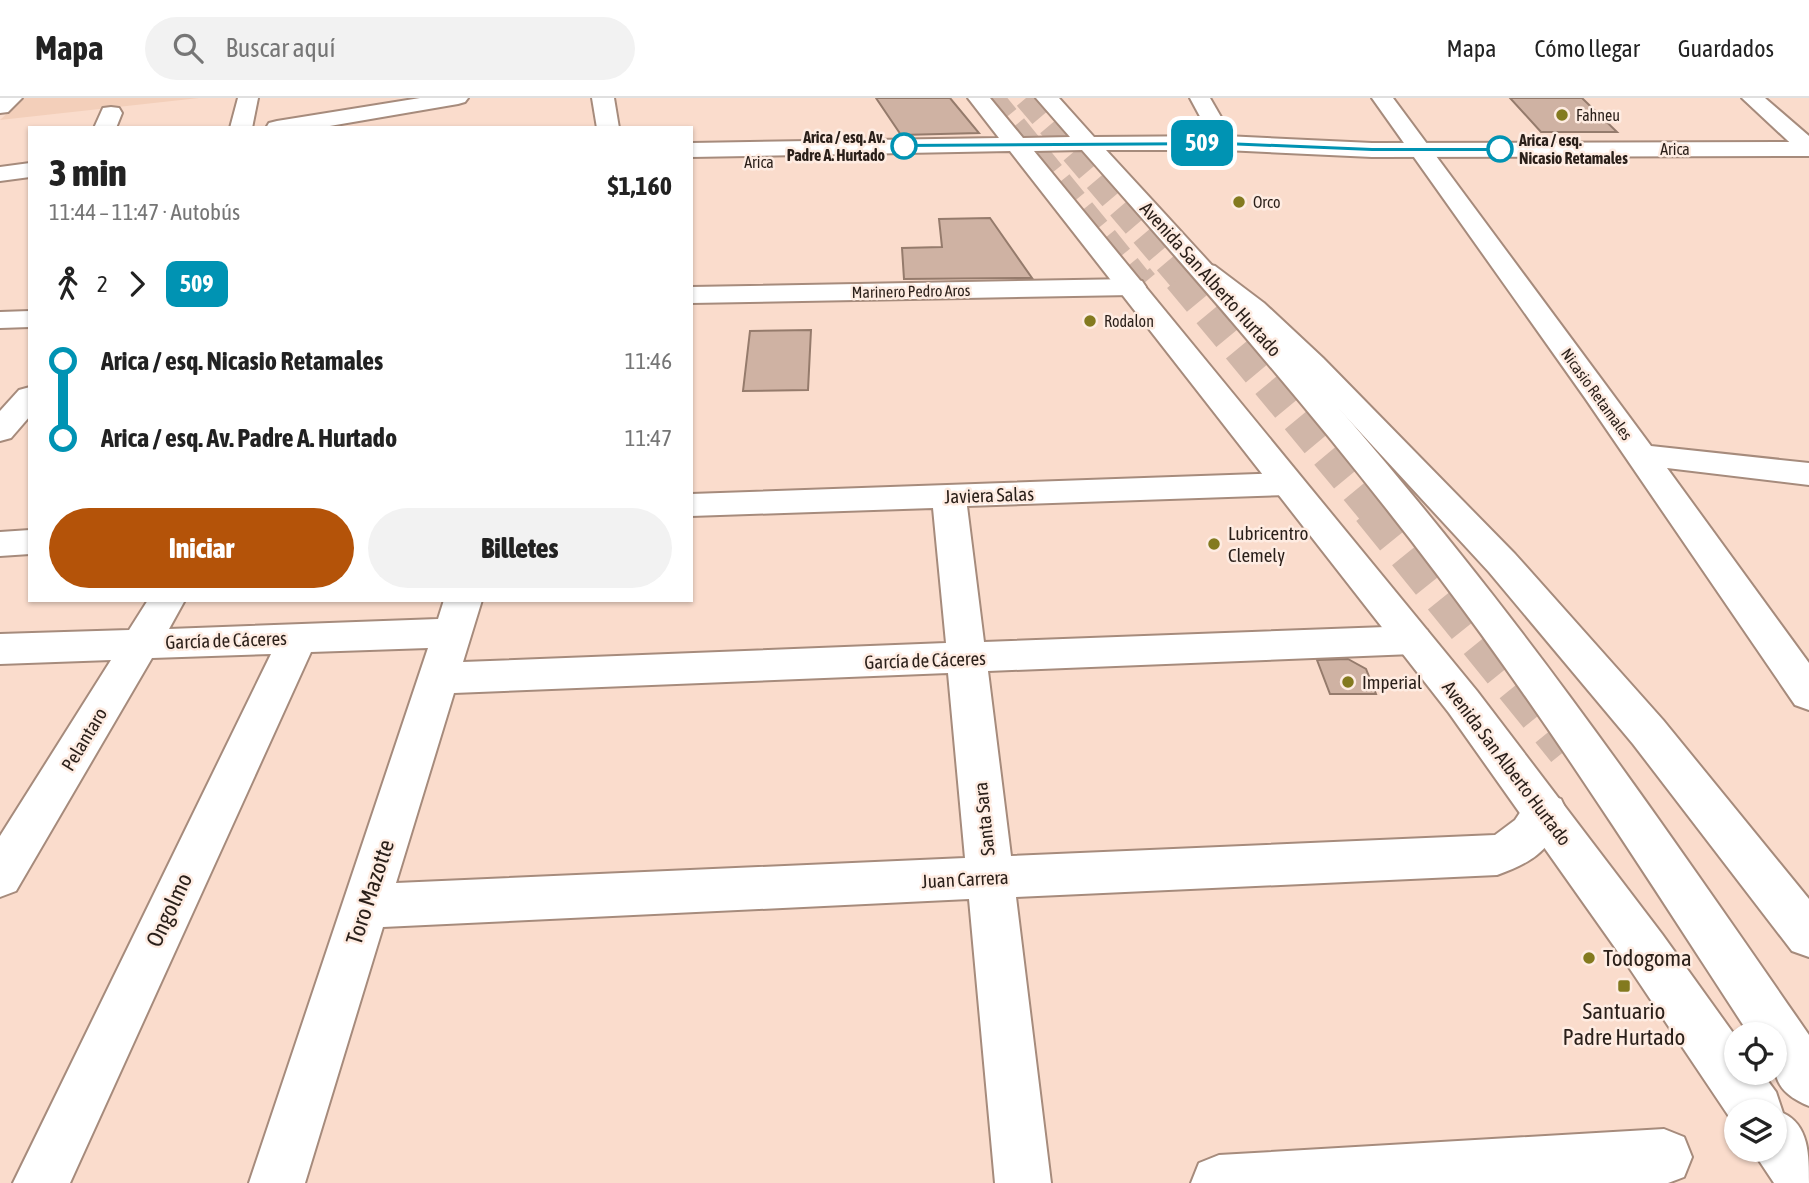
<!DOCTYPE html>
<html lang="es">
<head>
<meta charset="utf-8">
<style>
	body { margin:0; font-family:"Asap Condensed",sans-serif; background:#f2f2f2; color:#222; height:100vh; display:flex; flex-direction:column; font-size:26px; white-space:nowrap }
	* { box-sizing:border-box; margin:0 }
	p { font-size:23px; color:#767676 }
	.icon { flex:none; width:38px; height:38px; fill:none; stroke:currentColor; stroke-width:2; stroke-linecap:round; stroke-linejoin:round }
	.map { position:relative; flex:1; overflow:hidden }
	.side { position:absolute; left:28px; top:28px; width:665px; height:476px; display:flex; flex-direction:column; background:#fff; border-radius:0px; box-shadow:0 2px 5px #0004 }
	.side>* { flex:none }
	.badge { padding:0 14px; border-radius:10px; font-size:24px; line-height:46px }
	.tools { position:absolute; left:1724px; top:924px; display:grid; gap:14px }
	.tools a { display:grid; place-items:center; width:63px; height:63px; border-radius:50%; background:#fff; box-shadow:0 2px 5px #0004; font-size:35px }
	.map>.badge { position:absolute; translate:-50% -50%; box-shadow:0 0 0 4px #fff }
	.legs { display:flex; align-items:center; gap:10px; height:77px; padding:0 21px; font-size:23px }
	.legs p { margin-inline-start:auto }
	.summary { display:flex; align-items:center; justify-content:space-between; height:119px; padding:0 21px }
	h1 { font-size:38px; font-weight:800; line-height:52px }
	.action { display:flex; gap:14px; margin-top:auto; padding:14px 21px }
	.action a { flex:1; height:80px; border-radius:42px; background:#b45309; color:#fff; font-size:28px; font-weight:800; line-height:80px; text-align:center }
	.action a+a { background:#f2f2f2; color:#222 }
	ul { padding:0 21px; list-style:none }
	li { display:flex; align-items:center; gap:24px; height:77px; font-size:26px }
	li i { display:grid; place-items:center; width:10px; height:100%; margin:0 9px; background:currentColor }
	li i::after { content:''; width:18px; height:18px; margin:-9px; border:5px solid; border-radius:50%; background:#fff }
	li p { margin-inline-start:auto }
	li:first-child i { background:linear-gradient(#0000 50%,currentColor 0) }
	li:last-child i { background:linear-gradient(currentColor 50%,#0000 0) }
	header { display:flex; align-items:center; gap:42px; box-sizing:border-box; height:98px; padding:0 35px; background:#fff; border-bottom:2px solid #e0e0e0 }
	header strong { font-size:33px }
	nav { display:flex; gap:38px; margin-inline-start:auto; font-size:24px }
	.search { width:490px; height:63px; background:#f2f2f2; display:flex; align-items:center; gap:18px; box-sizing:border-box; padding:0 24px; border-radius:38px; color:#767676; font-size:26px }
	.map>svg:first-child { display:block }
	.built { fill:#f3cfba }
	.building { fill:#cfb2a3; stroke:#957b6c; stroke-width:2 }
	.lines { fill:none; stroke-linecap:round; stroke-linejoin:round }
	.highway-tunnel-far2 { stroke:#d0b6a8; stroke-width:24; stroke-dasharray:24 12; stroke-linecap:butt }
	.highway-tunnel-far1 { stroke:#d0b6a8; stroke-width:31; stroke-dasharray:31 15; stroke-linecap:butt }
	.highway-tunnel { stroke:#d0b6a8; stroke-width:38; stroke-dasharray:38 19; stroke-linecap:butt }
	.minor-casing { stroke:#a68b7c; stroke-width:4 }
	.major-casing { stroke:#a68b7c; stroke-width:4 }
	.highway-casing { stroke:#a68b7c; stroke-width:4 }
	.minor { fill:#fff; fill-rule:evenodd }
	.major { fill:#fff; fill-rule:evenodd }
	.highway { fill:#fff; fill-rule:evenodd }
	.line-1 { fill:#0093b3; stroke:#fff; stroke-width:2 }
	.poi-dot { fill:#837a1f; stroke:#feece2; stroke-width:2.5 }
	.stop-1-dot { fill:#fff; stroke:#0093b3; stroke-width:3.5 }
	.labels { text-anchor:middle; stroke-width:5; stroke-linejoin:round; paint-order:stroke }
	.far-poi-label { font-size:16px; fill:#2a1f19; stroke:#feece2; text-anchor:start }
	.far-stop-label { font-size:16px; font-weight:bold; fill:#2a1f19; stroke:#feece2; text-anchor:end }
	.far-street-label { font-size:16px; fill:#2a1f19; stroke:#feece2 }
	.street-label { font-size:19px; fill:#2a1f19; stroke:#feece2 }
	.poi-label { font-size:19px; fill:#2a1f19; stroke:#feece2; text-anchor:start }
	.near-street-label { font-size:23px; fill:#2a1f19; stroke:#feece2 }
	.near-poi-label { font-size:23px; fill:#2a1f19; stroke:#feece2; text-anchor:start }
</style>
</head>
<body>
<header>
<strong>Mapa</strong>
<div class="search"><svg class="icon" aria-label="search" viewBox="0 0 24 24"><circle cx="10" cy="10" r="6"/><path d="M15 15l6 6"/></svg>Buscar aquí</div>
<nav><a>Mapa</a><a>Cómo llegar</a><a>Guardados</a></nav>
</header>
<div class="map">
<svg width="1809" height="1085" viewBox="0 0 1809 1085">
	<rect width="100%" height="100%" fill="#fadccc"/>
	<!-- built -->
	<polygon class="built" points="24,0 199,0 0,22"/>
	<!-- building -->
	<g class="building">
		<polygon points="876,0 950,0 979,35 901,37"/>
		<polygon points="1510,0 1582,0 1617,34 1541,34"/>
		<polygon points="990,120 1032,180 904,181 902,150 942,149 939,121"/>
		<polygon points="811,232 808,292 743,293 750,233"/>
		<polygon points="1348,561 1366,571 1376,596 1330,596 1317,562"/>
	</g>
	<g class="lines">
		<!-- highway-tunnel-far2 -->
		<g class="highway-tunnel-far2">
			<polyline points="992,0 1140,182"/>
			<polyline points="1026,0 1181,182"/>
		</g>
		<!-- highway-tunnel-far1 -->
		<g class="highway-tunnel-far1">
			<polyline points="1138,180 1143,186"/>
			<polyline points="1179,180 1373,413"/>
		</g>
		<!-- highway-tunnel -->
		<polyline class="highway-tunnel" points="1371,411 1566,652"/>
		<defs>
			<g id="minor">
				<polygon points="0,0 22,0 8,14 0,15"/>
				<polygon points="238,0 258,0 252,30 230,30"/>
				<polygon points="420,0 468,0 465,4 458,6 318,30 266,30 269,25 277,23"/>
				<polygon points="592,0 614,0 619,30 597,30"/>
				<polygon points="1190,0 1210,0 1236,45 1233,50 1217,50"/>
				<polygon points="1372,0 1393,0 1651,348 1809,365 1809,387 1667,370 1809,565 1809,612 1795,607 1585,300"/>
				<polygon points="1742,0 1765,0 1809,38 1809,57 1801,55"/>
				<polygon points="111,9 119,10 122,15 116,30 94,30 103,10"/>
				<polygon points="1132,181 1142,183 1146,189 1142,195 1132,197 691,205 691,189"/>
				<polygon points="30,213 30,229 0,230 0,214"/>
				<polygon points="30,289 30,318 11,340 0,343 0,313 19,292"/>
				<path d="M1287 375 1299 378 1304 386 1299 394 1287 397 967 408 984 544 1413 528 1427 532 1432 542 1427 552 1413 556 988 573 1011 758 1495 737 1515 722 1529 701 1545 695 1561 701 1567 714C1549 752 1536 763 1497 777L1016 799 1051 1085H995L969 801 383 829 305 1085H249L428 550 311 554 70 1085H13L271 556 152 560 16 793 0 799V738L111 562 0 566V536L129 532 148 502H185L169 531 438 521 444 502H482L463 564 946 545 933 410 691 418V396ZM948 575 965 760 396 785 454 595Z"/>
				<polygon points="30,432 30,456 0,458 0,434"/>
				<polygon points="1664,1031 1684,1039 1692,1059 1684,1079 1668,1085 1191,1085 1199,1065 1219,1057"/>
			</g>
			<g id="major">
				<path d="M968 0H990L1023 40 1070 39 1036 0H1059L1094 39 1225 38 1372 45 1809 44V58L1372 59 1225 52H1106C1228 184 1350 317 1462 458 1585 612 1697 775 1809 937V1008C1770 992 1774 973 1774 936H1749C1648 781 1548 623 1436 475 1325 328 1204 190 1082 52L1034 53 1477 593 1662 836 1736 939V975H1762L1776 994 1783 1015C1809 1027 1809 1057 1809 1085H1774L1752 1052H1774V1013H1736V1029L1628 868 1449 615 1010 53 691 59V45L999 40Z"/>
				<polygon points="30,65 30,79 0,83 0,69"/>
			</g>
			<polygon id="highway" points="1206,166 1215,168 1264,205 1323,260 1515,456 1663,622 1809,801 1809,859 1792,853 1633,646 1489,474 1303,272 1244,217 1197,180 1193,174 1197,168"/>
		</defs>
		<!-- minor casing -->
		<use href="#minor" class="minor-casing"/>
		<!-- major casing -->
		<use href="#major" class="major-casing"/>
		<!-- highway casing -->
		<use href="#highway" class="highway-casing"/>
		<!-- minor -->
		<use href="#minor" class="minor"/>
		<!-- major -->
		<use href="#major" class="major"/>
		<!-- highway -->
		<use href="#highway" class="highway"/>
	</g>
	<!-- line-1 -->
	<polygon class="line-1" points="1225,43 1372,49 1500,49 1504,51 1500,54 1372,54 1225,48 904,50 900,48 904,45"/>
	<!-- markers -->
	<g class="poi-dot">
		<circle cx="1562" cy="17" r="7"/>
		<circle cx="1239" cy="104" r="7"/>
		<circle cx="1090" cy="223" r="7"/>
		<circle cx="1214" cy="446" r="7"/>
		<circle cx="1348" cy="584" r="7"/>
		<circle cx="1589" cy="860" r="7"/>
		<rect x="1617" y="881" width="14" height="14" rx="3.5"/>
	</g>
	<g class="stop-1-dot">
		<circle cx="904" cy="48" r="12"/>
		<circle cx="1500" cy="51" r="12"/>
	</g>
	<g class="labels">
		<!-- far-poi labels -->
		<g class="far-poi-label">
			<text x="1576" y="23">Fahneu</text>
			<text x="1253" y="110">Orco</text>
			<text x="1104" y="229">Rodalon</text>
		</g>
		<!-- far-stop labels -->
		<g class="far-stop-label">
			<text x="885" y="45">Arica / esq. Av.<tspan x="885" dy="18">Padre A. Hurtado</tspan></text>
			<text x="1519" y="48" text-anchor="start">Arica / esq.<tspan x="1519" dy="18">Nicasio Retamales</tspan></text>
		</g>
		<!-- far-street labels -->
		<g class="far-street-label">
			<text x="1675" y="57">Arica</text>
			<text x="759" y="70">Arica</text>
			<text transform="translate(911 193) rotate(-1)" y="6">Marinero Pedro Aros</text>
			<text transform="translate(1597 296) rotate(54)" y="6">Nicasio Retamales</text>
		</g>
		<!-- street labels -->
		<g class="street-label">
			<text transform="translate(1211 181) rotate(48)" y="7">Avenida San Alberto Hurtado</text>
			<text transform="translate(989 397) rotate(-2)" y="7">Javiera Salas</text>
			<text transform="translate(226 542) rotate(-2)" y="7">García de Cáceres</text>
			<text transform="translate(925 562) rotate(-2)" y="7">García de Cáceres</text>
			<text transform="translate(84 641) rotate(-59)" y="7">Pelantaro</text>
			<text transform="translate(1507 665) rotate(53)" y="7">Avenida San Alberto Hurtado</text>
			<text transform="translate(984 721) rotate(-96)" y="7">Santa Sara</text>
			<text transform="translate(965 781) rotate(-3)" y="7">Juan Carrera</text>
		</g>
		<!-- poi labels -->
		<g class="poi-label">
			<text x="1228" y="442">Lubricentro<tspan x="1228" dy="22">Clemely</tspan></text>
			<text x="1362" y="591">Imperial</text>
		</g>
		<!-- near-street labels -->
		<g class="near-street-label">
			<text transform="translate(370 794) rotate(-72)" y="8">Toro Mazotte</text>
			<text transform="translate(169 812) rotate(-65)" y="8">Ongolmo</text>
		</g>
		<!-- near-poi labels -->
		<g class="near-poi-label">
			<text x="1603" y="868">Todogoma</text>
			<text x="1624" y="921" text-anchor="middle">Santuario<tspan x="1624" dy="26">Padre Hurtado</tspan></text>
		</g>
	</g>
</svg>
<div class="tools">
<a><svg class="icon" aria-label="locate" viewBox="0 0 24 24"><circle cx="12" cy="12" r="6"/><path d="M12 2v4M12 18v4M2 12h4M18 12h4"/></svg></a>
<a><svg class="icon" aria-label="layers" viewBox="0 0 24 24"><path d="M12 4l9 5-9 5-9-5zM3 14l9 5 9-5"/></svg></a>
</div>
<b class="badge" style="left:1202px;top:45px;background:#0093b3;color:#fff">509</b>
<section class="side">
<div class="summary"><div><h1>3 min</h1><p>11:44 – 11:47 · Autobús</p></div><b>$1,160</b></div>
<div class="legs"><svg class="icon" aria-label="walk" viewBox="0 0 24 24"><circle cx="13" cy="4" r="2"/><path d="M13 8l-2 6 4 7M11 14l-3 7M7 12l3-4h3l4 4"/></svg>2<svg class="icon" aria-label="forward" viewBox="0 0 24 24"><path d="M9 5l7 7-7 7"/></svg><b class="badge" style="background:#0093b3;color:#fff">509</b></div>
<ul>
<li><i style="color:#0093b3"></i><b>Arica / esq. Nicasio Retamales</b><p>11:46</p></li>
<li><i style="color:#0093b3"></i><b>Arica / esq. Av. Padre A. Hurtado</b><p>11:47</p></li>
</ul>
<div class="action"><a>Iniciar</a><a>Billetes</a></div>
</section>
</div>
</body>
</html>
